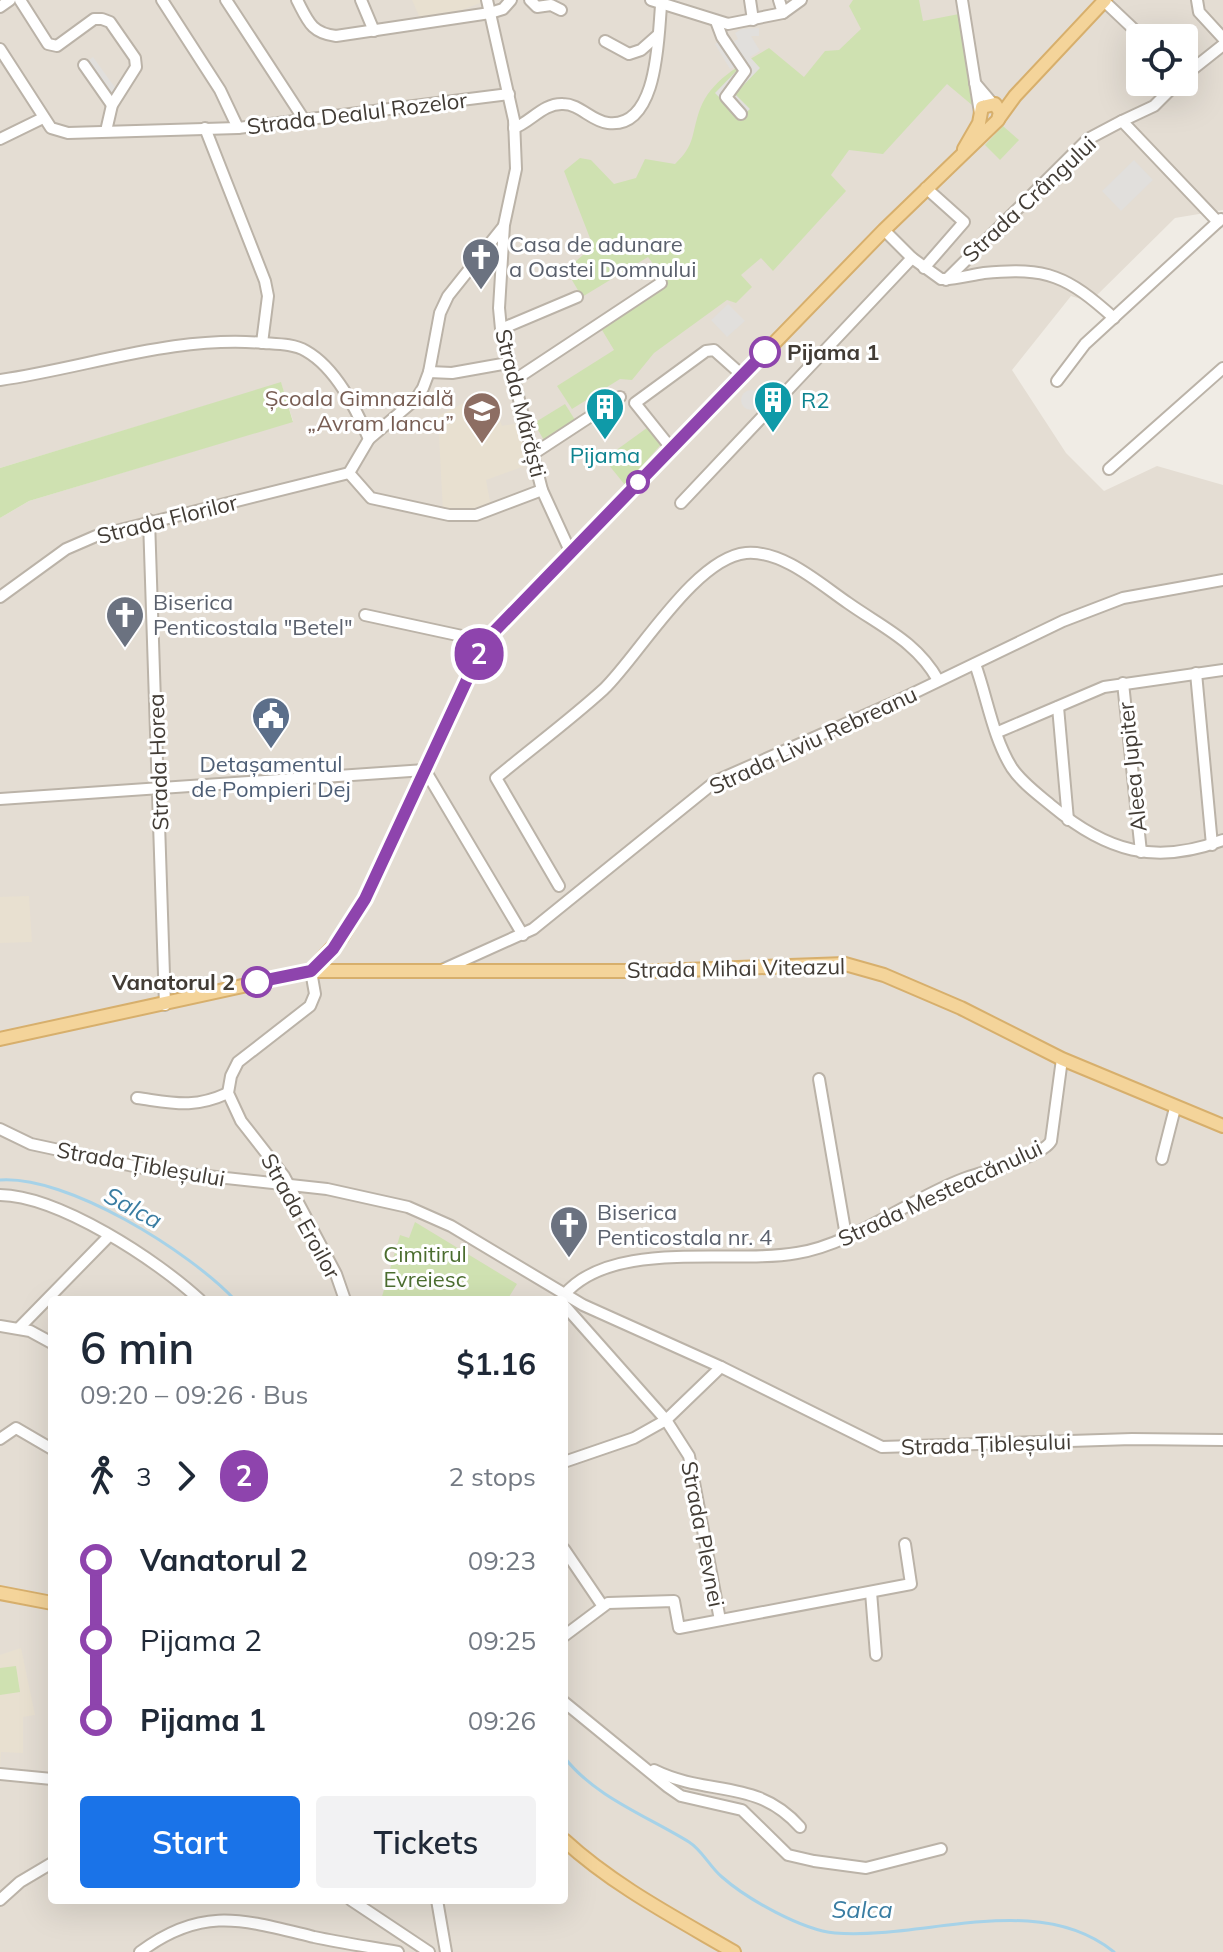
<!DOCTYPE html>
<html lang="en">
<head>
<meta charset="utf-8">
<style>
	body { margin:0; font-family:Mulish,sans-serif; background:#f2f2f3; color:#1f2937; height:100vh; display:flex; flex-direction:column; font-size:30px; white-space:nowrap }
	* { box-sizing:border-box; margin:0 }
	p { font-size:26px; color:#747a83 }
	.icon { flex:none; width:44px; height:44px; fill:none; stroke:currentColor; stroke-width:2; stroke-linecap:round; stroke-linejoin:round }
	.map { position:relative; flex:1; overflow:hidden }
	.drawer { position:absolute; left:48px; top:1296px; width:520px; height:608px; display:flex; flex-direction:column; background:#fff; border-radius:8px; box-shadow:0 8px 32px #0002 }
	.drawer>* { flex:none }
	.badge { padding:0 16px; border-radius:26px; font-size:28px; line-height:52px }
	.tools { position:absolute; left:1126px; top:24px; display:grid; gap:16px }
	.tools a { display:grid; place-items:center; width:72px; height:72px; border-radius:8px; background:#fff; box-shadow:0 8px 32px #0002; font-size:40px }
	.map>.badge { position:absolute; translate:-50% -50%; box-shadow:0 0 0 4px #fff }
	.legs { display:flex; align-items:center; gap:12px; height:88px; padding:0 32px; font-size:26px }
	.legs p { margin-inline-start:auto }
	.headline { display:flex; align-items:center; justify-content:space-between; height:136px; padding:0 32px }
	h1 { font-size:44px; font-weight:600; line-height:60px }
	.primary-button { display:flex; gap:16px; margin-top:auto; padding:16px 32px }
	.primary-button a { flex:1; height:92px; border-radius:8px; background:#1a73e8; color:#fff; font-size:32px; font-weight:600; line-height:92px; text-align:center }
	.primary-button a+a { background:#f2f2f3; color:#1f2937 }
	ul { padding:0 32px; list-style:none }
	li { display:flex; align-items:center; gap:28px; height:80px; font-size:30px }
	li i { display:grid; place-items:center; width:12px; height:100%; margin:0 10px; background:currentColor }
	li i::after { content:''; width:20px; height:20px; margin:-10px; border:6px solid; border-radius:50%; background:#fff }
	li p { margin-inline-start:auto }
	li:first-child i { background:linear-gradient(#0000 50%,currentColor 0) }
	li:last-child i { background:linear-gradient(currentColor 50%,#0000 0) }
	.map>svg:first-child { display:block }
	.residential { fill:#e4ddd3; fill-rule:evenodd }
	.education { fill:#e8e0d0 }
	.green { fill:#cfe1b1 }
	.parking { fill:#e1dfdc }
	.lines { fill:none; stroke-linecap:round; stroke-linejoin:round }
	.stream { stroke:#a6d2e8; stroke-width:3 }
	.minor-casing { stroke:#bbb3a8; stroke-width:14 }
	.major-casing { stroke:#d7af6c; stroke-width:16 }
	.minor { stroke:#fff; stroke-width:10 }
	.major { stroke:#f4d49a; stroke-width:12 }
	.line-1-casing { stroke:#fff; stroke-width:18 }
	.line-1 { stroke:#8e44ad; stroke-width:12 }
	.stop-1-dot { fill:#fff; stroke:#8e44ad; stroke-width:4 }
	.labels { text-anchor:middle; stroke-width:6; stroke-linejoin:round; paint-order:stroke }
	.street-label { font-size:22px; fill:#423c35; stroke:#fff }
	.worship-label { font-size:22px; fill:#5b616d; stroke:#fff; text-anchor:start }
	.stop-label { font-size:22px; font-weight:bold; fill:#423c35; stroke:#fff; text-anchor:start }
	.education-label { font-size:22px; fill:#785e54; stroke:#fff; text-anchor:end }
	.culture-label { font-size:22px; fill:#0d838f; stroke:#fff; text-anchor:start }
	.service-label { font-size:22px; fill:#4e5e75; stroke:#fff }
	.park-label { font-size:22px; fill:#4b6d2f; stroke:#fff }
	.water-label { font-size:24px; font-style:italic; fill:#3a7da2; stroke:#fff }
</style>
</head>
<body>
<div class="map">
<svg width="1223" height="1952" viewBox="0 0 1223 1952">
	<rect width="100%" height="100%" fill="#f0ece5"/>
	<!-- residential -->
	<path class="residential" d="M0 0H1223V210L1175 218 1090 302 1071 296 1012 370 1066 453 1104 491 1157 466 1223 485V1952H0V518L29 501 293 421 281 383 0 468ZM1140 38H1184V82H1140ZM52 1300H564V1900H52Z"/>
	<!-- education -->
	<g class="education">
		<polygon points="412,0 485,0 485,1 457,12 458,17 422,23"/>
		<polygon points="464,403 471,423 500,421 502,426 519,423 530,464 486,480 491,507 468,513 443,512 438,416"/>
		<polygon points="29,896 32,942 0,943 0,897"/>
		<polygon points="21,1648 35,1715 23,1717 23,1753 1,1752 0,1769 0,1655"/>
	</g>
	<!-- green -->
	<g class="green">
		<path d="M853 0H919L923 21 959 14 972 105 947 84 883 154 849 150 831 175 846 191 773 271 761 258 741 275 752 287 736 303 727 300 654 353 632 380 620 379 572 409 557 386 614 350 602 330 666 281 648 257 582 297 566 270 593 246 564 171 580 158 591 160 614 184 636 178 645 159 675 164C696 144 691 134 700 109 712 78 743 64 769 48L804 77 825 51 839 50 861 29 849 6Z"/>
		<polygon points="1003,126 1019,140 1000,160 985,145"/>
		<polygon points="281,382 293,422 29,501 0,518 0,468"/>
		<polygon points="565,404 577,423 545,442 534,423"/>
		<polygon points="651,425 664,441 625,485 604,459"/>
		<polygon points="415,1222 517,1284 507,1300 381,1300 400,1235 409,1238"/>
		<polygon points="16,1666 20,1692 0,1695 0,1668"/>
	</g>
	<!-- parking -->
	<g class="parking">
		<polygon points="759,28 759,36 751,36 760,51 750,57 760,68 735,94 750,109 740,118 715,93 747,60 730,69 715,44 725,38 729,44 738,39 735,33 742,29"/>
		<polygon points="93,57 116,89 110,93 88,61"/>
		<polygon points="1134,160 1153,180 1121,211 1102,191"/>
		<polygon points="728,304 745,321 727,337 711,320"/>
		<circle cx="751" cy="400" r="10"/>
	</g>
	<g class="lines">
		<!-- stream -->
		<g class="stream">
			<path d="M0 1180C67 1175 189 1251 235 1300"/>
			<path d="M564 1757C595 1797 647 1816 689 1842 702 1850 710 1867 722 1877 747 1899 802 1930 835 1933 925 1940 1037 1890 1114 1952"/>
		</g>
		<defs>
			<g id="minor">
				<polyline points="20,0 48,44 57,46 94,19 102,19 110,22 135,58 136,67 112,105 106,131"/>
				<polyline points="162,0 220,90 238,128"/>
				<polyline points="226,0 305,121"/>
				<path d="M297 0C308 21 311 33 336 36L490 13 503 9 511 0"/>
				<polyline points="361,0 374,31"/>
				<polyline points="487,0 514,120 516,169 504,225 499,308 501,329 542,490 570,551"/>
				<polyline points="530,0 537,7 551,5 561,10"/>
				<polyline points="651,0 728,24 783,13 801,0"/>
				<polyline points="750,0 753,20"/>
				<polyline points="779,0 783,13"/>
				<polyline points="962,0 980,113"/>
				<polyline points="1197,0 1199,12 1223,38"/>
				<polyline points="1104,1 1143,38"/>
				<polyline points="0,7 10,0"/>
				<polyline points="716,21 722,37 745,71 726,97 741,114"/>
				<polyline points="605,41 629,54 641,50 658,35"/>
				<polyline points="0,49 51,128 68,133 238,128 509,94"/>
				<polyline points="84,65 112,105"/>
				<polyline points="1184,76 1223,45"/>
				<polyline points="975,83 992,103"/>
				<polyline points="1122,121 1154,106 1178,82"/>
				<polyline points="205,128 265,281 268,296 262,343"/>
				<path d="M514 128C531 122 543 103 563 104 580 104 591 121 608 123 658 129 658 39 661 6"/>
				<polyline points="0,139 43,118"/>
				<path d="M884 230 912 258 941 279C954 280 970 275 984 273 1048 267 1067 276 1114 318"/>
				<polyline points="924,268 964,222 926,188"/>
				<polyline points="946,280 1088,139 1122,121 1218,222"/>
				<polyline points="501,329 577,297"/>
				<polyline points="429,372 452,373 508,363"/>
				<path d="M0 380C89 367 174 335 264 343 278 344 294 344 306 351 336 368 356 409 369 439"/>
				<polyline points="513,381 661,283"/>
				<polyline points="1057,381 1085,344 1221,219"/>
				<polyline points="671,448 635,403 706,351 714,350 742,375"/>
				<polyline points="533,454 620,397"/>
				<polyline points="1109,469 1223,368"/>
				<polyline points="349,473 369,439 416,399 423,388 429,372 440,313 448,296 503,227"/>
				<polyline points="349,473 371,498 449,515 476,515 542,490"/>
				<polyline points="681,503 912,258"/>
				<polyline points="149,520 165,1005"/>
				<polyline points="0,597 66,549 96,536 349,473"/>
				<polyline points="365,615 485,641"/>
				<path d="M975 664C987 697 993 738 1012 768 1022 783 1039 795 1052 806 1106 851 1155 866 1223 840"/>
				<polyline points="1196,673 1212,845"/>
				<polyline points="1123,683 1141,852"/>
				<polyline points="1058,707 1068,820"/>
				<polyline points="998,732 1104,687 1223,670"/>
				<polyline points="0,799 425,770 523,935"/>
				<path d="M559 886 496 778C532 748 570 720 604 689 639 655 695 558 746 553 783 550 820 584 848 603 882 627 917 642 938 680"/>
				<polyline points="442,970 533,929 716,781 893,703 1063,621 1123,598 1223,580"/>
				<polyline points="311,971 315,994 310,1006 238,1062 231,1076 228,1093 241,1121 284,1176 336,1274 345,1300"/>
				<polyline points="819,1079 846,1236"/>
				<path d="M137 1098C174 1103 193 1109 228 1093"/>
				<polyline points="0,1129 31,1144 152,1170 327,1189 408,1207 451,1226 583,1305 721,1367 882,1447 1132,1439 1223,1440"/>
				<polyline points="1162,1159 1175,1108"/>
				<path d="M0 1195C59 1196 157 1260 200 1300"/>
				<path d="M564 1295C612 1238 730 1265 797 1253 851 1245 910 1199 963 1179 982 1172 1042 1157 1051 1141L1062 1059"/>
				<polyline points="564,1305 666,1420 721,1367"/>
				<polyline points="0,1326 30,1331 52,1343"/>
				<polyline points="20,1327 109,1236"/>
				<polyline points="0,1439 16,1428 52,1449"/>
				<polyline points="564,1462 634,1438 666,1420 689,1456 720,1620"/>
				<polyline points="564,1549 602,1605"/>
				<polyline points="871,1592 876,1655"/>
				<polyline points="564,1636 608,1603 674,1601 679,1628 911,1584 905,1544"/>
				<polyline points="564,1702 668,1787 681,1796 742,1810 788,1855 814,1861 866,1868 941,1849"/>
				<path d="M654 1770C709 1797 757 1778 800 1827"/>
				<polyline points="0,1774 52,1779"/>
				<polyline points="0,1900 20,1882 52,1863"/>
				<polyline points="351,1900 429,1952"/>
				<polyline points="437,1900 446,1952"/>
				<path d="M140 1952C203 1905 244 1920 314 1937 342 1943 370 1947 398 1952"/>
			</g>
			<g id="major">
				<polyline points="999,118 1015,96 1105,0"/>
				<polyline points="311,971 342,937 365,899 485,641 884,230 998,120 1000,112 995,104 982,107 979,123 964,149"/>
				<polyline points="0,1039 311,971 659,971 845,964 884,975 961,1008 1062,1059 1223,1126"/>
				<polyline points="0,1593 52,1603"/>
				<path d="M564 1840C614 1886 676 1918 734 1952"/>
			</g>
		</defs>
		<!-- minor casing -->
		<use href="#minor" class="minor-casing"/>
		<!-- major casing -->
		<use href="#major" class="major-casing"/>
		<!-- minor -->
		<use href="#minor" class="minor"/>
		<!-- major -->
		<use href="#major" class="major"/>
	</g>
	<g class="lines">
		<defs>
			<polyline id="line-1" points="257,982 311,971 333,949 365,899 485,641 765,352"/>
		</defs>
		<!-- line-1 casing -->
		<use href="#line-1" class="line-1-casing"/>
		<!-- line-1 -->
		<use href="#line-1" class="line-1"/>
	</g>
	<!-- icons -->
	<defs>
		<symbol id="church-pin" viewBox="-11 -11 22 30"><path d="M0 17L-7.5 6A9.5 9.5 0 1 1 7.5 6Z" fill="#6b7280" stroke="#fff"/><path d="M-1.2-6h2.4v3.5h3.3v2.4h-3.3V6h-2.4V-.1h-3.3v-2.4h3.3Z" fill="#fff"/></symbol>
		<symbol id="building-pin" viewBox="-11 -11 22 30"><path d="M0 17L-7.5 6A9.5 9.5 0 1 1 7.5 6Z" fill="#0f9aa8" stroke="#fff"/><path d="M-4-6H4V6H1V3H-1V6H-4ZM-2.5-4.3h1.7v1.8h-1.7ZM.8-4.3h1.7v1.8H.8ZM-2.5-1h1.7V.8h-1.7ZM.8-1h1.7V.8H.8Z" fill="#fff"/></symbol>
		<symbol id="school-pin" viewBox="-11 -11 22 30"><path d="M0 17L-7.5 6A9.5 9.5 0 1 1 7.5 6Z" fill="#8d6e63" stroke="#fff"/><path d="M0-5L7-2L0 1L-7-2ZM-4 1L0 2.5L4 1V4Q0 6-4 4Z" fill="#fff"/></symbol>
		<symbol id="civic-pin" viewBox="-11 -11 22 30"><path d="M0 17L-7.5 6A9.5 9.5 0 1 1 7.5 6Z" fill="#5c6f8a" stroke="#fff"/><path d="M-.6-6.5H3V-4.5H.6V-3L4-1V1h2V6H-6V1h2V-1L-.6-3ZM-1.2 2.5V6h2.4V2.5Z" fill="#fff"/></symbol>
	</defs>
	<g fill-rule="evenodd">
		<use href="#church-pin" x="459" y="235" width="44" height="60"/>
		<use href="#building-pin" x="751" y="378" width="44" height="60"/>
		<use href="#building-pin" x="583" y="385" width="44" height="60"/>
		<use href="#school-pin" x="460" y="389" width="44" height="60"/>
		<use href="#church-pin" x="103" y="593" width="44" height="60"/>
		<use href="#civic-pin" x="249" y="694" width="44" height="60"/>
		<use href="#church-pin" x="547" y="1203" width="44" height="60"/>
	</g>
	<!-- markers -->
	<g class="stop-1-dot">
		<circle cx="765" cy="352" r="14"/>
		<circle cx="638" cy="482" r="10"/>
		<circle cx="257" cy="982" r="14"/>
	</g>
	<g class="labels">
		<!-- street labels -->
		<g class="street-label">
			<text transform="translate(357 113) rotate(-7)" y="8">Strada Dealul Rozelor</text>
			<text transform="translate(1029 199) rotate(-43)" y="8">Strada Crângului</text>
			<text transform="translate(521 403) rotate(76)" y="8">Strada Mărăști</text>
			<text transform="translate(167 519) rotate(-14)" y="8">Strada Florilor</text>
			<text transform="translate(813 740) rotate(-25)" y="8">Strada Liviu Rebreanu</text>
			<text transform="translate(158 762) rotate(-92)" y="8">Strada Horea</text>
			<text transform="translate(1132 767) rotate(-96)" y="8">Aleea Jupiter</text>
			<text transform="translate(736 968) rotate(-1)" y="8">Strada Mihai Viteazul</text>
			<text transform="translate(141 1164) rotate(10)" y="8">Strada Țibleșului</text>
			<text transform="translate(940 1193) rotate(-25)" y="8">Strada Mesteacănului</text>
			<text transform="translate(301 1216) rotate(61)" y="8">Strada Eroilor</text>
			<text transform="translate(986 1444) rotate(-2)" y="8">Strada Țibleșului</text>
			<text transform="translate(703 1534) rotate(79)" y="8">Strada Plevnei</text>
		</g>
		<!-- worship labels -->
		<g class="worship-label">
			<text x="509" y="252">Casa de adunare<tspan x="509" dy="25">a Oastei Domnului</tspan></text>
			<text x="153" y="610">Biserica<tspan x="153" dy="25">Penticostala "Betel"</tspan></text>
			<text x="597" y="1220">Biserica<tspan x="597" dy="25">Penticostala nr. 4</tspan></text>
		</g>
		<!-- stop labels -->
		<g class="stop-label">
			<text x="787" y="360">Pijama 1</text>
			<text x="235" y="990" text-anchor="end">Vanatorul 2</text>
		</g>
		<!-- education labels -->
		<g class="education-label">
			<text x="454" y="406">Școala Gimnazială<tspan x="454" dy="25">„Avram Iancu”</tspan></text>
		</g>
		<!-- culture labels -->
		<g class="culture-label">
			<text x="801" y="408">R2</text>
			<text x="605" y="463" text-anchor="middle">Pijama</text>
		</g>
		<!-- service labels -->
		<g class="service-label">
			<text x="271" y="772">Detașamentul<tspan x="271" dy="25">de Pompieri Dej</tspan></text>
		</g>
		<!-- park labels -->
		<g class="park-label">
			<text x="425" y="1262">Cimitirul<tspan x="425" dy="25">Evreiesc</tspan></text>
		</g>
		<!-- water labels -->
		<g class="water-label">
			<text transform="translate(133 1208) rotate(28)" y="8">Salca</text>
			<text x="862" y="1918">Salca</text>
		</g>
	</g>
</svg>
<div class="tools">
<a><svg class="icon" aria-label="locate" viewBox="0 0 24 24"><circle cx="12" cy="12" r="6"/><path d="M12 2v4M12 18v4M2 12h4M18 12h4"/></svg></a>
</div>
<b class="badge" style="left:479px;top:654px;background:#8e44ad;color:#fff">2</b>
<section class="drawer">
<div class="headline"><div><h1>6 min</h1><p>09:20 – 09:26 · Bus</p></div><b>$1.16</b></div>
<div class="legs"><svg class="icon" aria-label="walk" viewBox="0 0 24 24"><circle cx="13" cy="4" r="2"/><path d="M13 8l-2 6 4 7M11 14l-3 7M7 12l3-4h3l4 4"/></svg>3<svg class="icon" aria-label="forward" viewBox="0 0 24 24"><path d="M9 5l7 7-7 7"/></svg><b class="badge" style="background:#8e44ad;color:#fff">2</b><p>2 stops</p></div>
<ul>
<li><i style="color:#8e44ad"></i><b>Vanatorul 2</b><p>09:23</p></li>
<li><i style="color:#8e44ad"></i><span>Pijama 2</span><p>09:25</p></li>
<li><i style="color:#8e44ad"></i><b>Pijama 1</b><p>09:26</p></li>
</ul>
<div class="primary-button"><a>Start</a><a>Tickets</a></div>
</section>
</div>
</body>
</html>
